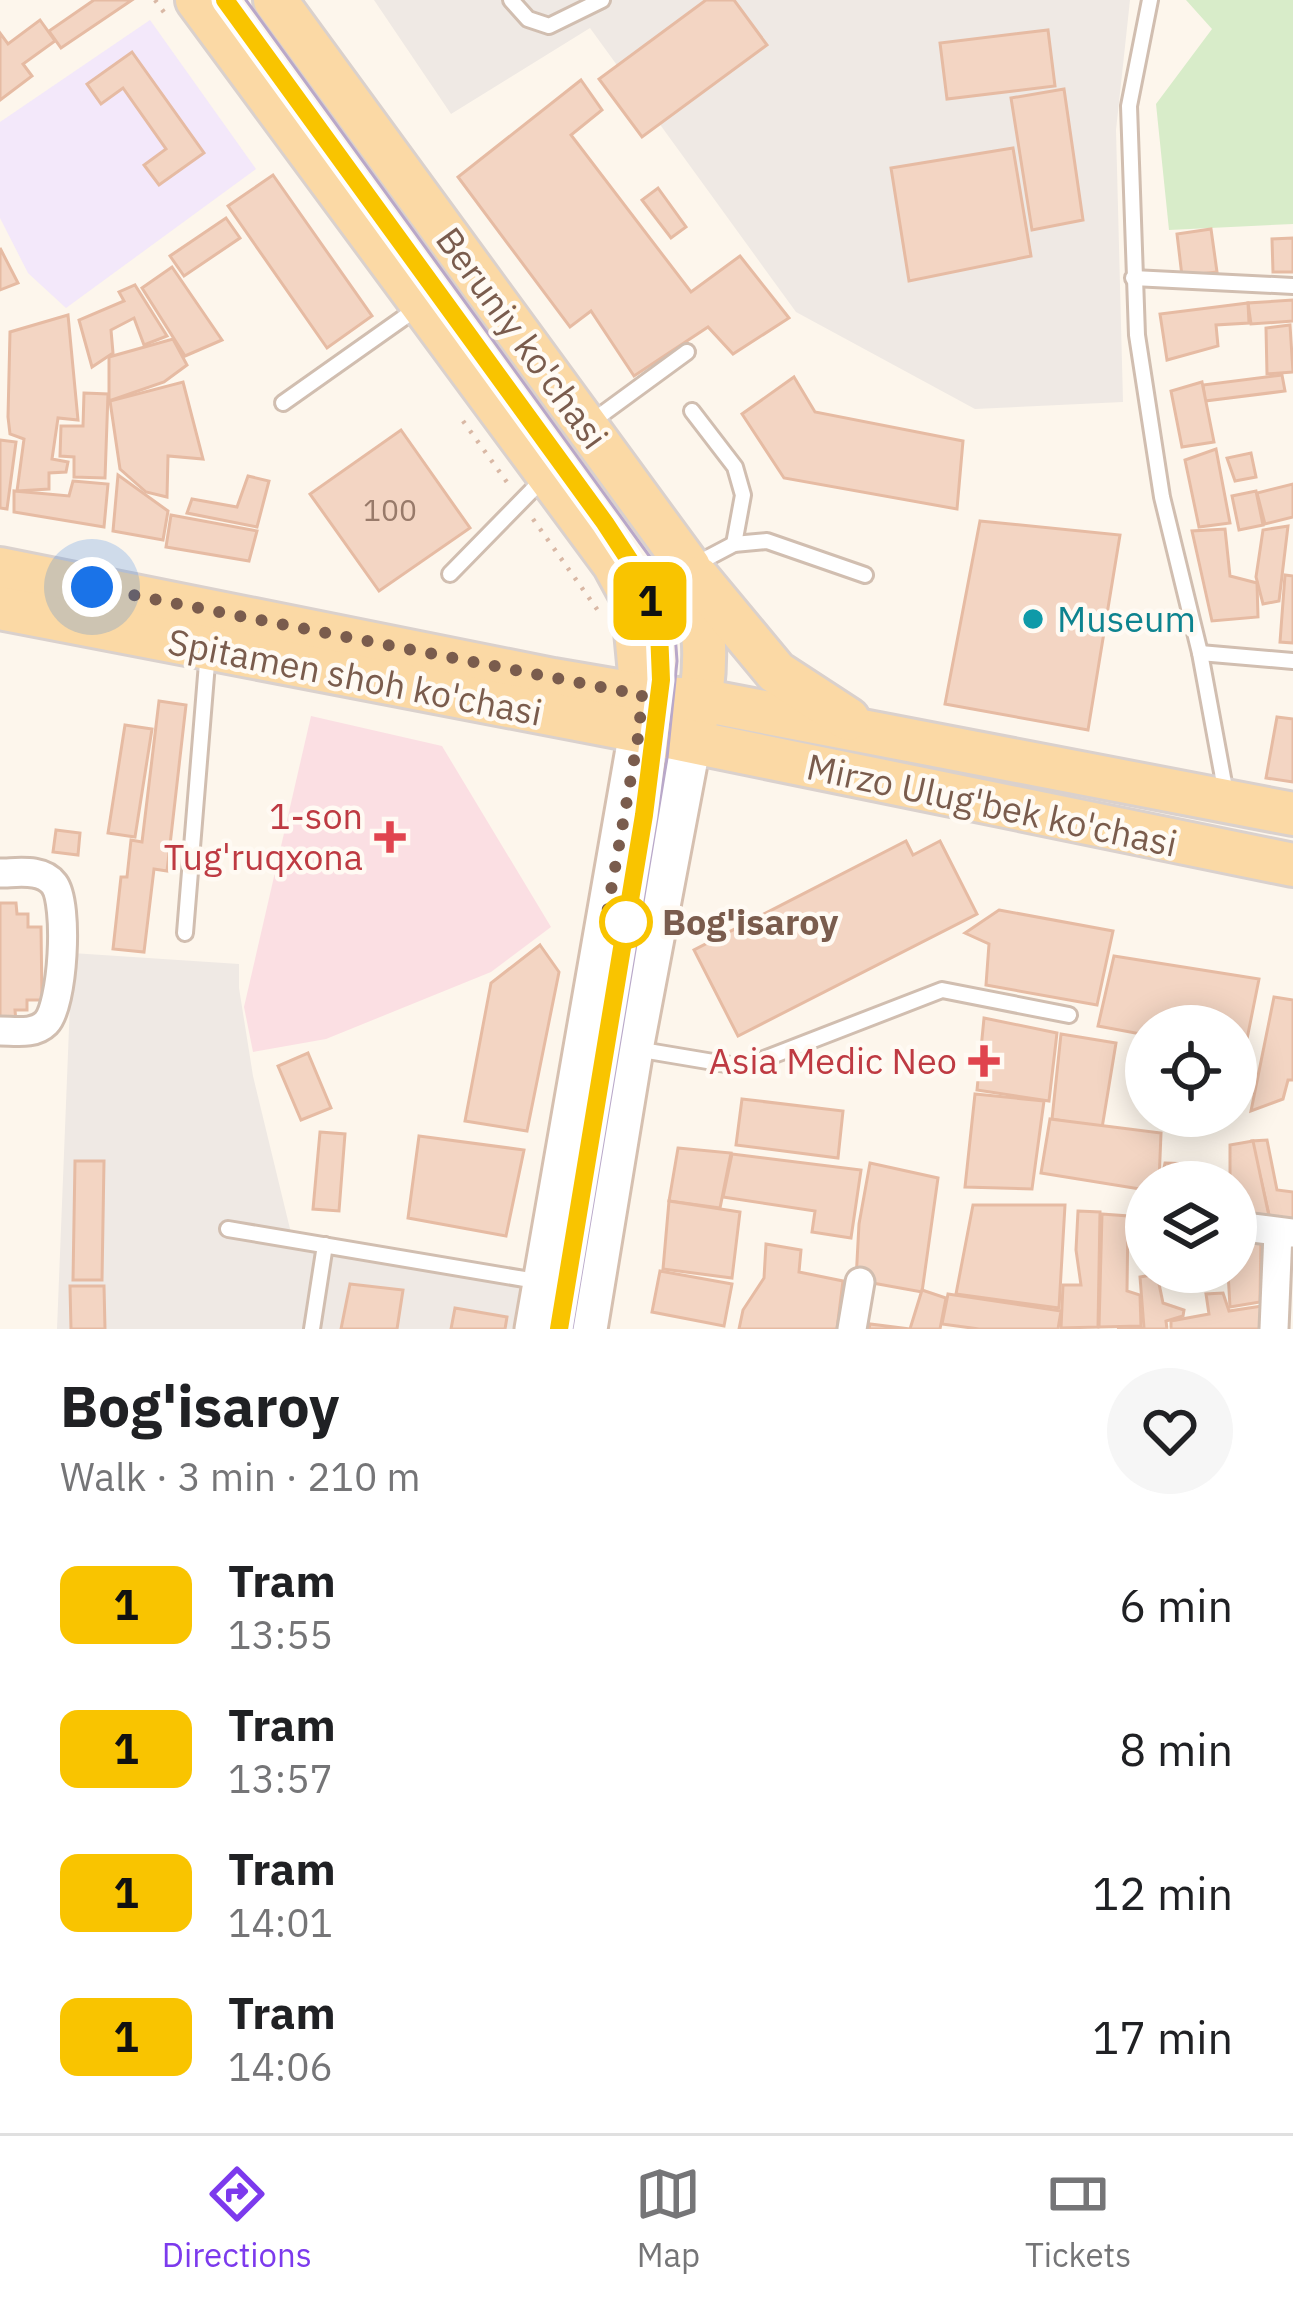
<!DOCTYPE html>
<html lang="en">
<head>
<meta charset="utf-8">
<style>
	body { margin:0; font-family:"IBM Plex Sans",sans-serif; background:#f6f6f6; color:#202124; height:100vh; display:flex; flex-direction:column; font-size:45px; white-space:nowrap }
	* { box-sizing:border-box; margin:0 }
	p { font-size:39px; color:#757577 }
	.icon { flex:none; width:66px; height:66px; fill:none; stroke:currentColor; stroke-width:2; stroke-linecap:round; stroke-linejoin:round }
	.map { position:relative; height:1329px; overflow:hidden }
	.side { display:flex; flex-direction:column; background:#fff; flex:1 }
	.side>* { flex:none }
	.badge { padding:0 24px; border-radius:18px; font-size:42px; line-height:78px }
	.fabs { position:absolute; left:1125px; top:1005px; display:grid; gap:24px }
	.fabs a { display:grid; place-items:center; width:132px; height:132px; border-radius:50%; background:#fff; box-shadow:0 6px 30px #0003; font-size:60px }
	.you { position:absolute; width:60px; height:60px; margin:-30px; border:9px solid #fff; border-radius:50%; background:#1a73e8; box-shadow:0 0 0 18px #1a73e833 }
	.map>.badge { position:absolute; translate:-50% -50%; box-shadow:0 0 0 6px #fff }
	.round { display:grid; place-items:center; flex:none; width:126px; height:126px; border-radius:63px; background:#f6f6f6 }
	.summary { display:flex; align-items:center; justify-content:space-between; height:204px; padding:0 60px }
	h1 { font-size:57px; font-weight:800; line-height:90px }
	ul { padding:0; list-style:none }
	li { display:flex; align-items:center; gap:36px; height:144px; padding:0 60px }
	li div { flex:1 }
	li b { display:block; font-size:45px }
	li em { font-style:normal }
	li .badge { min-width:132px; font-weight:700; text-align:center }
	.menu { display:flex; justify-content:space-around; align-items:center; height:168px; border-top:3px solid #e0e0e0; background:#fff; font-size:33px; color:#757577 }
	.menu a { display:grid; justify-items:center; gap:6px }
	.menu .active { color:#7c3aed }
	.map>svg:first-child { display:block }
	.industrial { fill:#efe9e4 }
	.education { fill:#f3e8fa }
	.medical { fill:#fbdfe3 }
	.green { fill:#d8ecc9 }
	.building { fill:#f3d5c3; stroke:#e6bba3; stroke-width:3 }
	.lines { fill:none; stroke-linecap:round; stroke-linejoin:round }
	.service-casing { stroke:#d1beb0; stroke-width:20 }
	.minor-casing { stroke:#d1beb0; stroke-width:33 }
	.secondary-casing { stroke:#d6c0b0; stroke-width:45 }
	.primary-casing { stroke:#dad1cd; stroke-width:48 }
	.path { stroke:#d9b8a5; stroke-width:4.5; stroke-dasharray:3 9; stroke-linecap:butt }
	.service { stroke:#fff; stroke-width:14 }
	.minor { stroke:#fff; stroke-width:27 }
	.secondary { stroke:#fff; stroke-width:39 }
	.primary { stroke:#fbd9a5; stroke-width:42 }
	.tram { stroke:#b9a8c9; stroke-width:3 }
	.line-casing { stroke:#fff; stroke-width:27 }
	.line { stroke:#f9c400; stroke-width:18 }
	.walk { stroke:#7a5c4d; stroke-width:12; stroke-dasharray:0 21.6 }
	.culture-dot { fill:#0f9aa8; stroke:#fffaf3; stroke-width:4.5 }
	.health-dot { fill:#e0444e; stroke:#fffaf3; stroke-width:4.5 }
	.stop-dot { fill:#fff; stroke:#f9c400; stroke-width:6 }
	.labels { text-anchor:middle; stroke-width:9; stroke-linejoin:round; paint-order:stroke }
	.number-label { font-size:30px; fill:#987a6a }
	.street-label { font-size:36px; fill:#7a5c4d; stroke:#fffaf3 }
	.culture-label { font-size:36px; fill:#0d838f; stroke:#fffaf3; text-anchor:start }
	.health-label { font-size:36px; fill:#be3a42; stroke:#fffaf3; text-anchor:end }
	.stop-label { font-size:36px; font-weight:bold; fill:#7a5c4d; stroke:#fffaf3; text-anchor:start }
</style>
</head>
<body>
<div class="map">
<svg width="1293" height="1329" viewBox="0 0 1293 1329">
	<rect width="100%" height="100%" fill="#fdf6ec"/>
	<!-- industrial -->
	<g class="industrial">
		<polygon points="374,0 1130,0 1116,130 1123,402 975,409 796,312 590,28 451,114"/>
		<polygon points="72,953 239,964 239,988 253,1076 291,1233 521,1282 513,1329 57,1329"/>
	</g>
	<!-- education -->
	<polygon class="education" points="150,20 256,169 66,308 28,273 0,218 0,122"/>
	<!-- medical -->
	<polygon class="medical" points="311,716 442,746 551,927 491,972 326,1039 253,1052 244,1007"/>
	<!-- green -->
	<polygon class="green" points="1186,0 1293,0 1293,224 1169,230 1156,104 1212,29"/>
	<!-- building -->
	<g class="building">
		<polygon points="94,0 132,0 61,48 49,31"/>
		<polygon points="706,0 734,0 767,45 642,137 599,79"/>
		<polygon points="40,20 55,41 23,64 32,76 0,100 0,33 8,44"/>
		<polygon points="1048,30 1055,86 947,99 940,43"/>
		<polygon points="132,52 204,153 159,185 144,165 166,149 123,88 101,104 87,84"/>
		<polygon points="581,80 602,110 571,135 691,292 740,256 789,318 733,354 708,327 634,376 591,311 570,327 458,177"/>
		<polygon points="1064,89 1083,220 1032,230 1011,98"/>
		<polygon points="1013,148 1031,256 909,281 891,168"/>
		<polygon points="273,175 372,316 327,348 228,206"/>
		<polygon points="658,188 686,227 671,238 642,200"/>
		<polygon points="226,218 240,238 184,276 170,256"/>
		<polygon points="1211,229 1217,272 1182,276 1177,234"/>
		<polygon points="1293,238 1293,272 1273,272 1272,239"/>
		<polygon points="0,248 18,283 0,290"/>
		<polygon points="172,267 222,340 185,356 142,288"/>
		<polygon points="135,285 167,336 144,345 134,318 111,330 113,353 92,367 79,320 124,301 119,292"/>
		<polygon points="1293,300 1293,321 1251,324 1248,303"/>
		<polygon points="1248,303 1249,323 1216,325 1218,346 1167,360 1160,314"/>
		<polygon points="68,315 78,420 58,418 52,459 68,462 66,472 49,473 49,489 17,491 24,439 10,434 8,417 10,332"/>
		<polygon points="1290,325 1293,372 1267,374 1266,328"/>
		<polygon points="173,339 187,365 164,382 109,401 109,357"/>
		<polygon points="1282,375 1285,391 1205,401 1203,385"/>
		<polygon points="794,377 815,412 963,441 957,509 784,478 742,414"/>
		<polygon points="183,382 203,459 168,456 167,497 146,492 120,469 110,401"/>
		<polygon points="1202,382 1214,442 1182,447 1171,391"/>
		<polygon points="84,393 108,394 105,478 74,477 74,457 60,456 61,426 83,426"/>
		<polygon points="401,430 470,528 379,591 310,494"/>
		<polygon points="0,440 16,442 7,509 0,508"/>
		<polygon points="1216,449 1230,523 1199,527 1185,460"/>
		<polygon points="1251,453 1256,477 1235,481 1227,458"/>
		<polygon points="118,475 168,511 163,540 113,531"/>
		<polygon points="248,476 269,481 257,527 187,513 192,499 237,507"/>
		<polygon points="73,481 108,484 104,527 14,512 14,491 69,496"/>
		<polygon points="1293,484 1293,517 1265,524 1257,493"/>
		<polygon points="1256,491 1263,525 1239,530 1232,496"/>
		<polygon points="171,515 257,531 249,561 166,547"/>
		<polygon points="980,521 1120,535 1088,730 945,704"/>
		<polygon points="1288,526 1279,601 1263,604 1256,577 1263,530"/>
		<polygon points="1225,529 1230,576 1257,583 1258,617 1212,621 1192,531"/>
		<polygon points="1285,575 1293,576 1293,643 1280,642"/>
		<polygon points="159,701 186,705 167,871 154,869 144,952 113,949 121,877 127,877 131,840 142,842"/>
		<polygon points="1277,717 1293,719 1293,782 1266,778"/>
		<polygon points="125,725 152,729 135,837 108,833"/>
		<polygon points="56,830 80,833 78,855 53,852"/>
		<polygon points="906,841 913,855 940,841 977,914 738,1036 694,950"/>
		<polygon points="0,903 16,903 17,914 28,914 28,927 41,927 42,1000 27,1000 27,1010 15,1010 16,1022 0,1022"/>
		<polygon points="999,910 1113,931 1097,1005 986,985 989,944 965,933"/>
		<polygon points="540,945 559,972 527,1131 465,1121 491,983"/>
		<polygon points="1114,956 1259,979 1244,1054 1236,1052 1236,1026 1146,1026 1146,1035 1098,1026"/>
		<polygon points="1274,997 1293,1000 1293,1080 1288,1080 1283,1099 1251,1111"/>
		<polygon points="984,1018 1057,1033 1049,1101 977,1090"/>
		<polygon points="1061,1034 1116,1043 1102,1128 1052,1119"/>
		<polygon points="308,1053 331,1108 301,1120 278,1066"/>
		<polygon points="975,1094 1044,1101 1032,1189 965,1187"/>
		<polygon points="742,1099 843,1111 838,1158 736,1145"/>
		<polygon points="1050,1119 1161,1133 1159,1182 1146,1182 1146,1190 1041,1173"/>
		<polygon points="320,1132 345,1134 339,1211 313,1209"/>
		<polygon points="419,1136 524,1150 506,1236 408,1218"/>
		<polygon points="1267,1140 1277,1190 1293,1192 1293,1223 1270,1219 1252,1141"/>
		<polygon points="1253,1141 1270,1221 1236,1220 1236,1182 1230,1182 1230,1145"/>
		<polygon points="678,1148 731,1153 720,1208 669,1201"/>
		<polygon points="732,1154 861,1170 851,1238 812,1232 815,1211 723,1197"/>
		<polygon points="75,1161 104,1161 102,1280 73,1280"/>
		<polygon points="870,1163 938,1178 922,1292 856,1280 859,1224"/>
		<polygon points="1165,1163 1191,1164 1191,1178 1228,1182 1161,1182"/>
		<polygon points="669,1201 740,1212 732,1278 663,1269"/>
		<polygon points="973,1205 1065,1205 1059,1308 956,1294"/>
		<polygon points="1078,1211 1100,1212 1098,1327 1061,1328 1063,1285 1081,1285 1076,1250"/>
		<polygon points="1102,1214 1128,1216 1127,1291 1140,1295 1141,1326 1099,1327"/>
		<polygon points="1236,1232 1261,1232 1260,1302 1230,1307 1228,1272 1236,1272"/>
		<polygon points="766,1244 801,1250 799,1272 843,1281 837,1329 739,1329 743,1310 764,1278"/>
		<polygon points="660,1271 732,1284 724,1326 652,1312"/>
		<polygon points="1157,1274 1163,1303 1184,1310 1183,1316 1166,1321 1167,1329 1117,1329 1144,1328 1140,1277"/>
		<polygon points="350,1284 403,1290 397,1329 341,1329"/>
		<polygon points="70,1286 104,1286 105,1329 71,1329"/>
		<polygon points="922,1290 946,1298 940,1329 869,1329 870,1324 910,1329"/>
		<polygon points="1223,1293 1229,1311 1262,1306 1264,1329 1171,1329 1171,1321 1209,1314 1206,1294"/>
		<polygon points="948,1294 1061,1311 1058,1329 979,1329 942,1324"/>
		<polygon points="455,1308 507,1317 505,1329 451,1329"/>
	</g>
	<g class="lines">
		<defs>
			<g id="service">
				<polyline points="511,0 528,19 549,26 602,0"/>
				<polyline points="1150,0 1129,106 1137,335 1162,497 1200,653 1226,794"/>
				<polyline points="1133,278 1293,286"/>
				<polyline points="283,403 416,309"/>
				<polyline points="692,411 735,467 743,495 734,544"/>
				<polyline points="590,423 687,352"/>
				<polyline points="696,564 734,544 767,541 865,575"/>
				<polyline points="450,574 543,479"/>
				<polyline points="1200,653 1293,661"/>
				<polyline points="185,933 208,651"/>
				<polyline points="636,1049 743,1067 942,990 1069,1015"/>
				<polyline points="228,1229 542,1282"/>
				<polyline points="312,1329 325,1245"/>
			</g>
			<g id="minor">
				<path d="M0 873C17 873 42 868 54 884 69 904 63 1006 46 1023 34 1035 15 1031 0 1031"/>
				<polyline points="1236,1226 1293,1233"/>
				<polyline points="852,1329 860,1282"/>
				<polyline points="1274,1329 1278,1233"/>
			</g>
			<g id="secondary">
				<polyline points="535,1329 639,732"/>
				<polyline points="587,1329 633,1049 691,742"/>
			</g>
			<g id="primary">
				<polyline points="197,0 614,564 633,599 642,695 640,720"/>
				<path d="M275 0 689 567C707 621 709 670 695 725"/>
				<polyline points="0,569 553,680 658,698 701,700 1293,814"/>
				<polyline points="698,578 776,672 848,719"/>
				<polyline points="0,608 654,734 1293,865"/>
			</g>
		</defs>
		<!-- service casing -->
		<use href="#service" class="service-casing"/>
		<!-- minor casing -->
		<use href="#minor" class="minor-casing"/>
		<!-- secondary casing -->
		<use href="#secondary" class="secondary-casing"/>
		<!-- primary casing -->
		<use href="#primary" class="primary-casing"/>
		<!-- path -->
		<g class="path">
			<polyline points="155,0 166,15"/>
			<polyline points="463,421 509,485"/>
			<polyline points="533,519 599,612"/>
		</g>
		<!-- service -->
		<use href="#service" class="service"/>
		<!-- minor -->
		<use href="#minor" class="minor"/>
		<!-- secondary -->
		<use href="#secondary" class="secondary"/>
		<!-- primary -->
		<use href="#primary" class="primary"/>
		<!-- tram -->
		<g class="tram">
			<polyline points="246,0 658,568 668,590 674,619 677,661 667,758 572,1329"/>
			<path d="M610 529C636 570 658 605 660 655"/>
		</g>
	</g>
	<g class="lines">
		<defs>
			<polyline id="line" points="225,0 605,523 641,578 652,604 659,631 661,680 644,815 559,1329"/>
		</defs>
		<!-- line casing -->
		<use href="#line" class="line-casing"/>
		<!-- line -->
		<use href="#line" class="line"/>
		<!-- walk -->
		<polyline class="walk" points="92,587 642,695 639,732 606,919 626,922"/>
	</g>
	<!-- markers -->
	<circle class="culture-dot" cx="1033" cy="619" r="12"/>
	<g class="health-dot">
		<path d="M384 819h12v12h12v12h-12v12h-12v-12h-12v-12h12z"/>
		<path d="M978 1043h12v12h12v12h-12v12h-12v-12h-12v-12h12z"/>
	</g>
	<circle class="stop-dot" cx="626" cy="922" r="24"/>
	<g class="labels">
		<!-- number labels -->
		<g class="number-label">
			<text x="390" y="521">100</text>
		</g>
		<!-- street labels -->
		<g class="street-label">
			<text transform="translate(522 338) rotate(54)" y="13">Beruniy ko'chasi</text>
			<text transform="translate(355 677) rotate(11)" y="13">Spitamen shoh ko'chasi</text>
			<text transform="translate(992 805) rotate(12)" y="13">Mirzo Ulug'bek ko'chasi</text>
		</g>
		<!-- culture labels -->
		<g class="culture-label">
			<text x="1057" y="632">Museum</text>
		</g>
		<!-- health labels -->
		<g class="health-label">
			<text x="363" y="829">1-son<tspan x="363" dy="41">Tug'ruqxona</tspan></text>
			<text x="957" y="1074">Asia Medic Neo</text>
		</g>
		<!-- stop labels -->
		<g class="stop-label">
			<text x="662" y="935">Bog'isaroy</text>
		</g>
	</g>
</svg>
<div class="fabs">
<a><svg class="icon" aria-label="locate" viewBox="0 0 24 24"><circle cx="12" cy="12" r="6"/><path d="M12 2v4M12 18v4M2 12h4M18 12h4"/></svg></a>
<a><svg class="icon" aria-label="layers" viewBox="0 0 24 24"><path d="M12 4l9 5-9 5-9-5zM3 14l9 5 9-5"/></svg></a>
</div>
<div class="you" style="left:92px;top:587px"></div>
<b class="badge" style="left:650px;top:601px;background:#f9c400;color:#111">1</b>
</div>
<section class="side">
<div class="summary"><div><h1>Bog'isaroy</h1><p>Walk · 3 min · 210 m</p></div><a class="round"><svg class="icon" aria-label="heart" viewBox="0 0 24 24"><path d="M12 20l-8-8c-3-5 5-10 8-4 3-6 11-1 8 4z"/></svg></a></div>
<ul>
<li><span class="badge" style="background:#f9c400;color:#111">1</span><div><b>Tram</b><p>13:55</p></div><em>6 min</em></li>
<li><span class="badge" style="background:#f9c400;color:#111">1</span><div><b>Tram</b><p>13:57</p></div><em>8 min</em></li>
<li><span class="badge" style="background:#f9c400;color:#111">1</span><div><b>Tram</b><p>14:01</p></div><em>12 min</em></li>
<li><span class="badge" style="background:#f9c400;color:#111">1</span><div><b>Tram</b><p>14:06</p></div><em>17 min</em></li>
</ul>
</section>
<nav class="menu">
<a class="active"><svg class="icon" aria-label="directions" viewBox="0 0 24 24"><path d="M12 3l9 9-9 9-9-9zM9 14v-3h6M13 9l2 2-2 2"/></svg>Directions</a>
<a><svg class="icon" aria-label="map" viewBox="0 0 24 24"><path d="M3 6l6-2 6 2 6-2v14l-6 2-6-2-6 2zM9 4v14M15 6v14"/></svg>Map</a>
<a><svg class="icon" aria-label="tickets" viewBox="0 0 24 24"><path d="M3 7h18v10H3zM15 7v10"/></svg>Tickets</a>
</nav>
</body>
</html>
